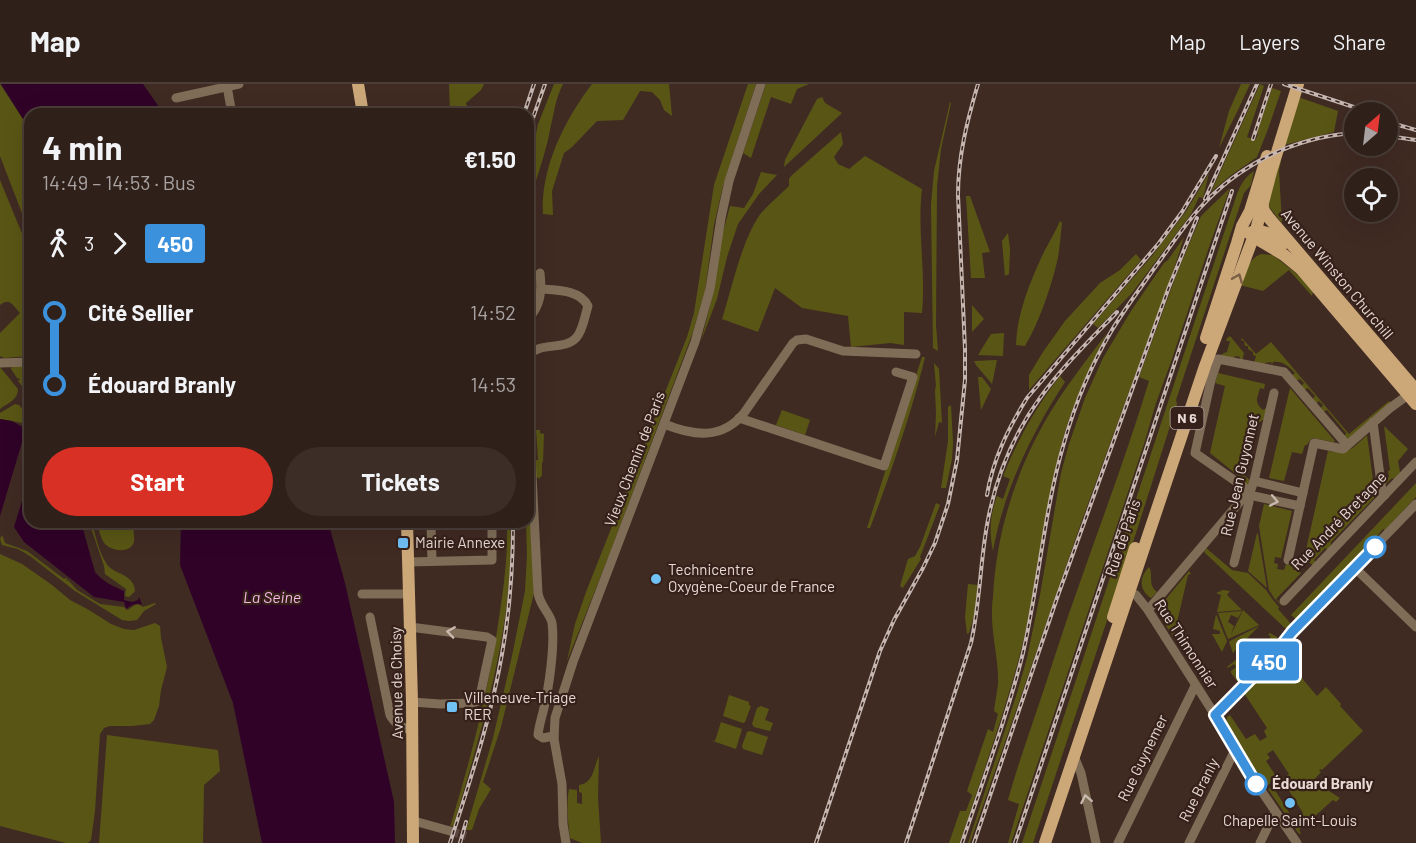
<!DOCTYPE html>
<html lang="en">
<head>
<meta charset="utf-8">
<style>
	body { margin:0; font-family:Barlow,sans-serif; background:#3c2d27; color:#f1f3f6; height:100vh; display:flex; flex-direction:column; font-size:22px; white-space:nowrap }
	* { box-sizing:border-box; margin:0 }
	p { font-size:20px; color:#a8a3a2 }
	.icon { flex:none; width:33px; height:33px; fill:none; stroke:currentColor; stroke-width:2; stroke-linecap:round; stroke-linejoin:round }
	.map { position:relative; flex:1; overflow:hidden }
	.panel { position:absolute; left:24px; top:24px; width:510px; height:420px; display:flex; flex-direction:column; background:#30201a; border-radius:18px; box-shadow:0 6px 24px #0002,0 0 0 2px #4b3e39 }
	.panel>* { flex:none }
	.badge { padding:0 12px; border-radius:4px; font-size:21px; line-height:39px }
	.needle { width:39px; rotate:28deg }
	.controls { position:absolute; left:1344px; top:18px; display:grid; gap:12px }
	.controls a { display:grid; place-items:center; width:54px; height:54px; border-radius:50%; background:#30201a; box-shadow:0 6px 24px #0002,0 0 0 2px #4b3e39; font-size:30px }
	.map>.badge { position:absolute; translate:-50% -50%; box-shadow:0 0 0 3px #fff }
	.legs { display:flex; align-items:center; gap:9px; height:66px; padding:0 18px; font-size:20px }
	.legs p { margin-inline-start:auto }
	.headline { display:flex; align-items:center; justify-content:space-between; height:102px; padding:0 18px }
	h1 { font-size:33px; font-weight:700; line-height:45px }
	.action { display:flex; gap:12px; margin-top:auto; padding:12px 18px }
	.action a { flex:1; height:69px; border-radius:36px; background:#d93025; color:#fff; font-size:24px; font-weight:700; line-height:69px; text-align:center }
	.action a+a { background:#3c2d27; color:#f1f3f6 }
	ul { padding:0 18px; list-style:none }
	li { display:flex; align-items:center; gap:21px; height:72px; font-size:22px }
	li i { display:grid; place-items:center; width:9px; height:100%; margin:0 8px; background:currentColor }
	li i::after { content:''; width:15px; height:15px; margin:-8px; border:4px solid; border-radius:50%; background:#30201a }
	li p { margin-inline-start:auto }
	li:first-child i { background:linear-gradient(#0000 50%,currentColor 0) }
	li:last-child i { background:linear-gradient(currentColor 50%,#0000 0) }
	header { display:flex; align-items:center; gap:36px; box-sizing:border-box; height:84px; padding:0 30px; background:#30201a; border-bottom:2px solid #4b3e39 }
	header strong { font-size:28px }
	nav { display:flex; gap:33px; margin-inline-start:auto; font-size:21px }
	.map>svg:first-child { display:block }
	.green { fill:#595615 }
	.water { fill:#300228 }
	.lines { fill:none; stroke-linecap:round; stroke-linejoin:round }
	.stream { stroke:#300228; stroke-width:1.5 }
	.minor-tunnel { stroke:#59453e; stroke-width:9; stroke-dasharray:9 4.5; stroke-linecap:butt }
	.minor { stroke:#7f6d57; stroke-width:9 }
	.major { stroke:#cca879; stroke-width:12 }
	.rail-casing { stroke:#c6b6b1; stroke-width:4 }
	.rail { stroke:#36211a; stroke-width:1.5; stroke-dasharray:4.5; stroke-linecap:butt }
	.oneway { stroke:#7a5e45 }
	.oneway2 { stroke:#c8b9ae }
	.line-1-casing { stroke:#fff; stroke-width:14 }
	.line-1 { stroke:#3c91dc; stroke-width:9 }
	.poi-dot { fill:#71c1f5; stroke:#36211a; stroke-width:2 }
	.stop-1-dot { fill:#fff; stroke:#3c91dc; stroke-width:3 }
	.labels { text-anchor:middle; stroke-width:4.5; stroke-linejoin:round; paint-order:stroke }
	.shield { fill:#36211a; stroke:#b2a29c; stroke-width:1.5 }
	.shield-label { font-size:14px; font-weight:bold; fill:#e7d9d4 }
	.street-label { font-size:15px; fill:#e7d9d4; stroke:#36211a }
	.poi-label { font-size:15px; fill:#e7d9d4; stroke:#36211a; text-anchor:start }
	.stop-label { font-size:15px; font-weight:bold; fill:#e7d9d4; stroke:#36211a; text-anchor:start }
	.water-label { font-size:16px; font-style:italic; fill:#f8b8e7; stroke:#36211a }
</style>
</head>
<body>
<header>
<strong>Map</strong>
<nav><a>Map</a><a>Layers</a><a>Share</a></nav>
</header>
<div class="map">
<svg width="1416" height="759" viewBox="0 0 1416 759">
	<rect width="100%" height="100%" fill="#402b23"/>
	<!-- green -->
	<g class="green">
		<polygon points="0,0 30,46 30,150 0,72"/>
		<polygon points="449,0 484,0 481,6 466,19 469,30 450,30"/>
		<path d="M554 0H563C555 16 554 29 550 46 545 72 536 96 528 120V89L538 40Z"/>
		<path d="M592 0H669L672 32 664 26 660 16 652 8 640 7 623 36 597 37 572 63 564 69 552 107 553 131 543 130C540 85 565 35 592 0Z"/>
		<polygon points="748,0 756,0 723,102 714,141 705,207 693,248 608,474 567,577 575,540 586,508 687,253 694,229 714,101"/>
		<polygon points="766,0 809,0 797,5 791,20 771,13 751,74 743,69"/>
		<polygon points="1241,0 1250,0 1238,26 1219,64 1229,27"/>
		<polygon points="1260,0 1264,2 1247,53 1255,56 1258,51 1257,49 1272,4 1281,7 1268,45 1257,73 1230,92 1211,108"/>
		<polygon points="822,13 825,19 842,29 784,83 785,76 817,15"/>
		<polygon points="1298,13 1338,27 1334,48 1284,61"/>
		<polygon points="950,18 951,19 941,65 937,102 936,241 938,267 933,264 931,121 934,87"/>
		<path d="M841 48 843 60 834 73 838 80 849 85 865 72 922 105C917 146 926 188 922 229L904 228V261L890 259 851 263 848 232 802 224 775 204 758 248 722 235C732 204 741 159 759 132 767 121 779 112 789 102V95L791 92Z"/>
		<polygon points="1281,77 1279,87 1282,139 1270,124 1268,120 1277,78"/>
		<path d="M1254 87 1251 101 1244 109 1176 316 1177 320 1137 446 1033 759H1022L1237 110C1241 100 1244 94 1254 87Z"/>
		<polygon points="761,88 777,91 759,110 738,140 727,173 717,215 701,257 711,218 722,152 730,122 744,124 753,110"/>
		<polygon points="1209,89 1203,114 1199,113 1191,130 1144,193 1132,209 1098,244 1093,240 1152,172 1187,126"/>
		<path d="M0 96 30 169V272L4 274 0 272V249L20 229C13 222 10 213 0 221Z"/>
		<path d="M1230 104 1210 160 1172 275 1156 319 1144 360 1011 759H1008L1019 720 1008 716C1016 687 1026 658 1036 629 1050 588 1063 545 1078 504 1102 435 1128 367 1149 297L1139 293 1177 189 1201 132Z"/>
		<polygon points="966,112 970,112 990,168 982,169 985,194 971,194"/>
		<path d="M1060 137 1062 139C1060 153 1060 168 1056 182 1049 209 1039 238 1025 262L1016 261C1017 229 1031 195 1045 166 1050 156 1056 147 1060 137Z"/>
		<polygon points="1008,149 1010,165 1009,190 1005,192 1002,157"/>
		<polygon points="1184,153 1174,185 1082,436 970,759 968,759 1017,609 1027,574 1040,511 1061,389 1069,360 1085,314 1103,274 1131,227 1164,179 1168,176"/>
		<polygon points="1136,170 1141,176 1029,306 1029,291 1043,268 1065,237 1100,199 1120,186"/>
		<path d="M1261 170 1272 171 1278 175 1298 191 1313 208 1312 212 1289 186 1263 207 1240 201C1245 189 1248 175 1261 170Z"/>
		<polygon points="528,175 535,190 528,223"/>
		<polygon points="972,221 984,235 972,248"/>
		<polygon points="1004,249 1003,272 978,271 991,250"/>
		<path d="M1107 249C1089 286 1071 322 1061 362 1045 424 1039 488 1025 550 1008 621 982 690 960 759H949L960 727H966L972 711 967 707 988 645 993 648 998 630 994 627C995 618 997 609 998 600 999 577 992 554 992 531 992 525 992 519 993 513 996 452 1014 392 1044 339 1062 307 1085 278 1107 249Z"/>
		<polygon points="1230,252 1244,269 1242,278 1240,275 1240,273 1235,272 1234,274 1221,272 1222,270 1227,268 1230,257 1226,257 1227,254"/>
		<path d="M1242 254 1256 270 1271 258 1349 350 1389 317 1391 319 1347 356 1344 354 1346 349 1327 326 1323 328 1320 325 1323 321 1319 317 1316 320 1312 316 1315 312 1308 304 1304 306 1301 302 1304 299 1300 295 1296 297 1291 292 1295 289C1288 282 1283 277 1273 278L1272 281 1271 278 1265 279 1264 283 1254 279 1256 272 1253 271V268L1248 265V262H1245L1244 257 1241 256Z"/>
		<path d="M922 273H925C911 331 891 388 870 444H867Z"/>
		<polygon points="997,276 992,300 976,281 974,277"/>
		<polygon points="934,279 939,285 942,339 939,338 935,353 936,330 935,306 936,302"/>
		<polygon points="30,281 30,312 18,297 20,295 17,294 11,285 12,282"/>
		<path d="M0 283 18 305C18 316 8 319 0 325Z"/>
		<path d="M1218 289 1265 300 1264 305 1260 304C1257 315 1254 318 1263 326L1266 324 1267 333 1251 344 1241 383 1240 388 1251 397 1247 402 1240 397 1241 394 1210 369 1225 302 1215 299Z"/>
		<path d="M1060 292 1065 298C1031 350 1004 406 993 467 989 447 990 431 997 412L1003 415 1010 395 1003 392C1018 355 1036 323 1060 292Z"/>
		<polygon points="978,293 982,293 991,305 981,326"/>
		<polygon points="1290,304 1335,357 1333,358 1313,354 1310,356 1307,361 1305,361 1302,370 1292,368 1284,397 1269,394"/>
		<polygon points="15,320 19,321 30,334 28,340 0,335 0,329"/>
		<polygon points="951,321 953,359 952,375 946,404 941,404 948,357 948,323"/>
		<polygon points="782,326 810,336 805,351 776,341"/>
		<polygon points="1384,342 1408,365 1398,377 1400,388 1404,387 1396,396 1392,394 1384,402 1382,395 1389,393 1388,387 1390,386"/>
		<polygon points="536,346 540,346 540,349 544,350 543,378 542,379 542,392 540,393 540,395 535,392 534,376 538,376"/>
		<path d="M1367 351 1373 396H1377L1378 400 1374 401 1376 412 1331 458 1330 467 1325 464 1314 476 1317 479 1313 481 1304 475 1328 367C1349 371 1353 364 1367 351Z"/>
		<polygon points="528,361 534,509 501,643 483,698 491,705 479,725 472,746 466,746 493,654 512,572 525,507 527,471 526,438 528,438"/>
		<polygon points="1416,399 1416,413 1385,446 1383,445 1378,451 1379,453 1355,477 1339,490 1297,536 1291,531"/>
		<polygon points="936,419 940,421 920,473 921,475 903,504 900,502 908,475 915,472 920,463"/>
		<polygon points="1264,420 1292,427 1281,474 1275,473 1274,479 1278,480 1277,485 1284,486 1286,480 1294,482 1293,486 1298,486 1301,489 1276,515 1282,521 1281,521 1274,514 1269,506 1259,442"/>
		<path d="M89 438H92C95 450 99 468 106 479 113 491 134 489 135 507L129 513 125 512 126 505 105 490 104 482Z"/>
		<path d="M97 438H136L134 439C132 445 135 451 134 458 130 470 112 467 105 460 100 454 99 445 97 438Z"/>
		<path d="M507 438H510C515 542 482 642 454 741L450 743C471 674 489 605 499 534 504 502 508 470 507 438Z"/>
		<polygon points="1257,449 1258,450 1267,504 1248,487"/>
		<path d="M2 451 5 459 27 467 64 495 66 494 67 495 66 498 68 496 77 506 100 520 124 523 127 526C134 523 136 517 143 523L155 519 156 520 144 527 137 536 129 537 122 536 75 507 30 472 18 465 2 461 0 455Z"/>
		<polygon points="1206,464 1232,486 1248,489 1266,506 1273,516 1279,523 1278,525 1292,541 1287,546 1204,468"/>
		<polygon points="0,470 22,480 52,501 70,516 89,526 111,540 124,545 134,546 155,539 160,542 161,554 167,583 161,606 159,622 154,636 150,640 132,642 110,642 104,644 100,650 95,727 91,756 88,759 66,759 0,742"/>
		<path d="M1149 483C1154 491 1147 500 1157 508L1151 514C1139 506 1139 493 1149 483Z"/>
		<polygon points="1189,487 1191,490 1188,491 1174,551 1177,552 1176,557 1157,528 1157,526"/>
		<polygon points="968,500 978,501 975,528 969,549 967,550 965,533"/>
		<polygon points="1223,506 1230,507 1227,511 1242,526 1217,528 1221,511 1216,509"/>
		<polygon points="1243,526 1259,541 1228,555 1218,529 1242,527 1238,534 1231,531 1228,538 1234,542 1231,551"/>
		<polygon points="1216,530 1227,557 1222,568 1212,550 1220,550 1220,547 1213,545"/>
		<polygon points="1259,542 1233,569 1229,558 1230,557"/>
		<polygon points="1270,549 1277,553 1277,557 1246,592 1238,598 1231,589 1231,587 1236,583 1234,580 1228,584 1227,583 1237,575 1247,584 1244,580 1271,553 1268,550"/>
		<polygon points="1281,569 1285,569 1283,572 1317,612 1326,603 1341,620 1340,622 1363,647 1322,686 1321,685 1319,686 1321,688 1313,697 1340,714 1336,718 1333,716 1299,746 1301,749 1299,750 1268,705 1273,703 1293,735 1303,729 1288,705 1289,704 1283,695 1289,690 1273,666 1267,670 1270,674 1266,677 1276,692 1271,695 1272,697 1266,703 1226,639 1227,633 1230,631 1246,655 1255,650 1260,657 1267,653 1264,647 1267,644 1244,609"/>
		<polygon points="729,611 749,618 749,621 751,622 745,638 743,639 723,632"/>
		<polygon points="761,622 769,625 765,636 773,639 770,647 754,643 752,640 757,624"/>
		<polygon points="721,638 742,645 736,665 710,656 715,657"/>
		<polygon points="750,647 768,653 762,671 743,665 742,662 747,648"/>
		<polygon points="107,651 218,666 220,687 204,701 203,759 99,759"/>
		<path d="M599 672 598 714 601 759H582L570 754C568 738 566 721 569 705L577 706V719L582 720V709L579 708V701C594 699 593 684 599 672Z"/>
	</g>
	<!-- water -->
	<g class="water">
		<polygon points="1,0 143,0 164,30 30,30 30,46"/>
		<polygon points="0,335 12,337 26,345 0,432"/>
		<path d="M30 391V438H81L95 488C103 498 113 502 124 507V516L132 518 138 516 139 513 142 521C135 518 132 521 126 525L124 518 94 513 24 458 14 443Z"/>
		<polygon points="181,438 328,438 345,499 394,718 395,759 262,759 233,619 180,481"/>
	</g>
	<g class="lines">
		<!-- stream -->
		<polyline class="stream" points="22,355 30,357"/>
		<!-- minor-tunnel -->
		<polyline class="minor-tunnel" points="450,747 466,752"/>
		<!-- minor -->
		<g class="minor">
			<polyline points="227,2 232,30"/>
			<polyline points="176,14 239,0"/>
			<path d="M528 235C541 222 542 207 540 189"/>
			<path d="M528 272C540 257 564 267 576 254 583 247 585 231 588 222 580 206 558 206 541 205"/>
			<polyline points="0,279 30,278"/>
			<path d="M528 312 538 509C540 522 550 529 552 539 555 562 549 604 543 628 541 636 539 642 538 651L543 654 554 652"/>
			<polyline points="739,334 884,382 913,293 896,288"/>
			<polyline points="1373,338 1382,407 1385,411"/>
			<path d="M664 340C694 352 722 356 744 329L793 259 797 256 806 255 843 267 916 270"/>
			<polyline points="1254,397 1303,409"/>
			<polyline points="1249,411 1244,403 1195,369 1211,296 1218,275 1284,288 1347,361"/>
			<polyline points="431,438 432,477"/>
			<polyline points="1288,476 1314,359 1343,365 1390,324 1408,311"/>
			<polyline points="408,478 492,476 492,438"/>
			<polyline points="1234,479 1249,418 1249,411 1254,397 1274,309"/>
			<polyline points="1355,484 1416,543"/>
			<polyline points="1124,505 1136,511 1148,526 1215,631 1258,702 1297,759"/>
			<polyline points="362,510 409,510"/>
			<polyline points="1284,517 1416,378"/>
			<polyline points="1148,526 1244,413 1249,411 1300,422"/>
			<path d="M370 533 390 631C394 639 404 646 412 645"/>
			<polyline points="410,543 487,553 492,556 480,612 478,617 473,619 440,620 412,618"/>
			<polyline points="1215,631 1274,571 1292,548 1416,420"/>
			<polyline points="1074,672 1081,689 1096,759"/>
			<polyline points="414,737 450,747"/>
			<polyline points="566,759 563,740 562,700 554,655 555,634 573,578 695,258 710,205 721,134 729,97 761,0"/>
			<polyline points="1118,759 1195,602"/>
			<polyline points="1189,759 1235,666"/>
			<polyline points="1260,759 1275,728"/>
		</g>
		<!-- major -->
		<g class="major">
			<polyline points="358,0 363,30"/>
			<polyline points="1262,120 1264,127 1269,134 1416,306"/>
			<polyline points="1249,149 1254,153 1284,171 1301,185 1416,320"/>
			<path d="M1249 149C1261 144 1275 151 1285 159"/>
			<polyline points="1206,254 1237,159 1242,142 1250,127 1267,72"/>
			<polyline points="407,438 412,618 413,759"/>
			<polyline points="1113,533 1135,464"/>
			<polyline points="1045,759 1205,282 1256,146 1271,88 1298,0"/>
		</g>
		<defs>
			<g id="rail">
				<polyline points="1284,0 1369,28"/>
				<polyline points="524,30 534,0"/>
				<polyline points="1388,38 1416,46"/>
				<polyline points="528,48 545,0"/>
				<polyline points="1388,52 1416,56"/>
				<polyline points="1253,55 1271,0"/>
				<polyline points="1205,115 1257,0"/>
				<path d="M987 411C993 375 1008 345 1027 314L1159 159 1182 128 1216 72"/>
				<path d="M450 759C470 697 491 634 502 570 510 526 513 482 513 438"/>
				<polyline points="460,759 466,738"/>
				<path d="M816 759 880 567 894 536 923 484 935 459 948 420 957 376 965 296V265L958 111C958 73 967 37 978 0"/>
				<path d="M906 759 971 559C980 519 980 480 987 441 995 396 1013 351 1040 314 1062 283 1090 256 1117 228"/>
				<path d="M962 759C983 696 1007 633 1023 569 1039 499 1044 427 1064 359 1075 320 1091 281 1112 246 1124 226 1139 206 1153 186 1168 166 1182 144 1199 125 1239 80 1295 53 1354 49"/>
				<polyline points="974,759 1057,514 1169,203 1197,134"/>
				<polyline points="1015,759 1232,107"/>
			</g>
		</defs>
		<!-- rail casing -->
		<use href="#rail" class="rail-casing"/>
		<!-- rail -->
		<use href="#rail" class="rail"/>
	</g>
	<!-- one-way arrows -->
	<defs><path id="oneway-chevron" d="M-2-3.5L2.5 0L-2 3.5" fill="none" stroke-width="1.6" stroke-linecap="round" stroke-linejoin="round" transform="scale(1.5)"/></defs>
	<use class="oneway" href="#oneway-chevron" transform="translate(1238 194) rotate(-68)"/>
	<g class="oneway2">
		<use href="#oneway-chevron" transform="translate(1274 417) rotate(11)"/>
		<use href="#oneway-chevron" transform="translate(451 548) rotate(-172)"/>
		<use href="#oneway-chevron" transform="translate(1086 715) rotate(-101)"/>
	</g>
	<g class="lines">
		<defs>
			<polyline id="line-1" points="1256,700 1215,631 1274,571 1292,548 1375,463"/>
		</defs>
		<!-- line-1 casing -->
		<use href="#line-1" class="line-1-casing"/>
		<!-- line-1 -->
		<use href="#line-1" class="line-1"/>
	</g>
	<!-- markers -->
	<g class="poi-dot">
		<rect x="397" y="453" width="12" height="12" rx="3"/>
		<circle cx="656" cy="495" r="6"/>
		<rect x="446" y="617" width="12" height="12" rx="3"/>
		<circle cx="1290" cy="719" r="6"/>
	</g>
	<g class="stop-1-dot">
		<circle cx="1375" cy="463" r="10"/>
		<circle cx="1256" cy="700" r="10"/>
	</g>
	<g class="labels">
		<!-- shield labels -->
		<rect class="shield" x="1170.5" y="323" width="33" height="22" rx="4.5"/>
		<g class="shield-label">
			<text x="1187" y="339">N 6</text>
		</g>
		<!-- street labels -->
		<g class="street-label">
			<text transform="translate(1337 190) rotate(50)" y="5">Avenue Winston Churchill</text>
			<text transform="translate(635 375) rotate(-69)" y="5">Vieux Chemin de Paris</text>
			<text transform="translate(1240 391) rotate(-77)" y="5">Rue Jean Guyonnet</text>
			<text transform="translate(1339 437) rotate(-46)" y="5">Rue André Bretagne</text>
			<text transform="translate(1123 454) rotate(-71)" y="5">Rue de Paris</text>
			<text transform="translate(1186 560) rotate(57)" y="5">Rue Thimonnier</text>
			<text transform="translate(397 599) rotate(-91)" y="5">Avenue de Choisy</text>
			<text transform="translate(1143 674) rotate(-64)" y="5">Rue Guynemer</text>
			<text transform="translate(1199 706) rotate(-63)" y="5">Rue Branly</text>
		</g>
		<!-- poi labels -->
		<g class="poi-label">
			<text x="415" y="464">Mairie Annexe</text>
			<text x="668" y="491">Technicentre<tspan x="668" dy="17">Oxygène-Coeur de France</tspan></text>
			<text x="464" y="619">Villeneuve-Triage<tspan x="464" dy="17">RER</tspan></text>
			<text x="1290" y="742" text-anchor="middle">Chapelle Saint-Louis</text>
		</g>
		<!-- stop labels -->
		<g class="stop-label">
			<text x="1272" y="705">Édouard Branly</text>
		</g>
		<!-- water labels -->
		<g class="water-label">
			<text x="272" y="519">La Seine</text>
		</g>
	</g>
</svg>
<div class="controls">
<a><svg class="needle" viewBox="-14 -14 28 28"><path d="M0-13l5 13h-10z" fill="#e53935"/><path d="M0 13l5-13h-10z" fill="#a8a3a2"/></svg></a>
<a><svg class="icon" aria-label="locate" viewBox="0 0 24 24"><circle cx="12" cy="12" r="6"/><path d="M12 2v4M12 18v4M2 12h4M18 12h4"/></svg></a>
</div>
<b class="badge" style="left:1269px;top:577px;background:#3c91dc;color:#fff">450</b>
<section class="panel">
<div class="headline"><div><h1>4 min</h1><p>14:49 – 14:53 · Bus</p></div><b>€1.50</b></div>
<div class="legs"><svg class="icon" aria-label="walk" viewBox="0 0 24 24"><circle cx="13" cy="4" r="2"/><path d="M13 8l-2 6 4 7M11 14l-3 7M7 12l3-4h3l4 4"/></svg>3<svg class="icon" aria-label="forward" viewBox="0 0 24 24"><path d="M9 5l7 7-7 7"/></svg><b class="badge" style="background:#3c91dc;color:#fff">450</b></div>
<ul>
<li><i style="color:#3c91dc"></i><b>Cité Sellier</b><p>14:52</p></li>
<li><i style="color:#3c91dc"></i><b>Édouard Branly</b><p>14:53</p></li>
</ul>
<div class="action"><a>Start</a><a>Tickets</a></div>
</section>
</div>
</body>
</html>
